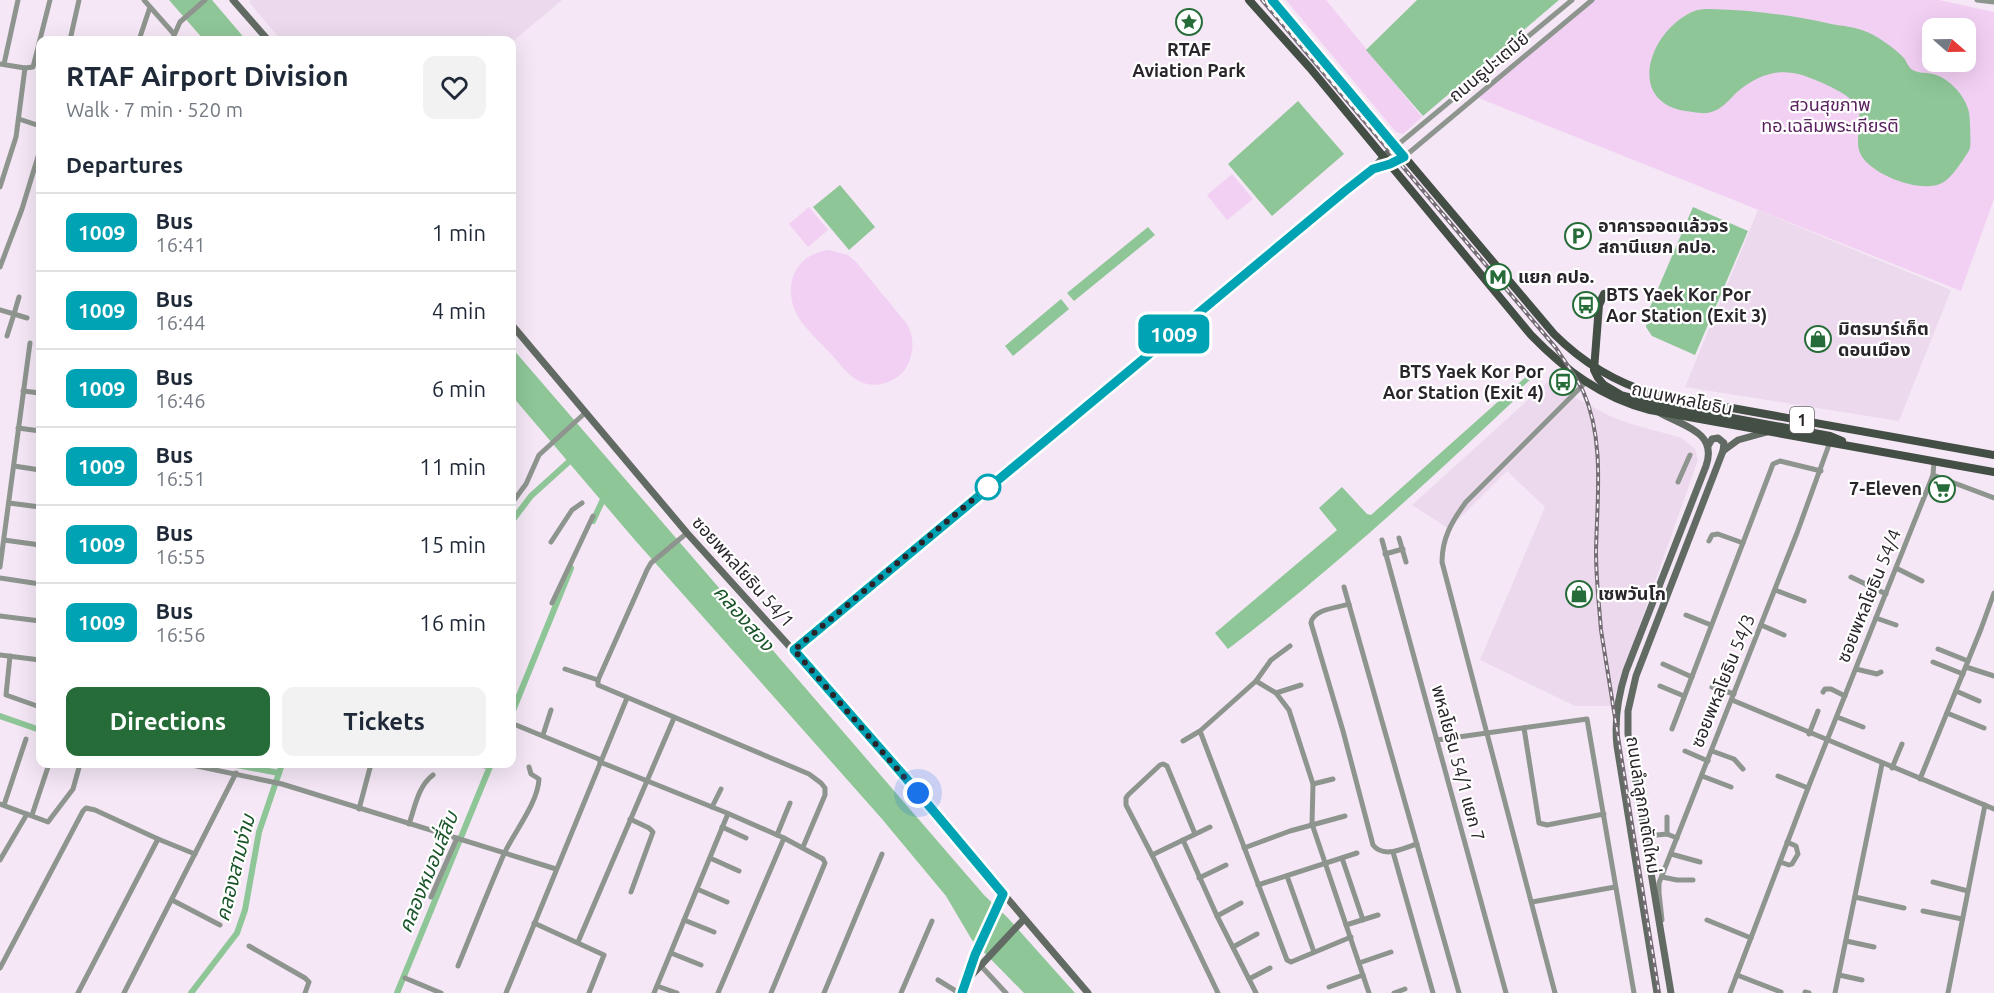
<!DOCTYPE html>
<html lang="en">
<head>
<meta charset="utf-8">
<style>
	body { margin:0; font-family:Ubuntu,"Noto Sans Thai",sans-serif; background:#f2f2f3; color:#1f2937; height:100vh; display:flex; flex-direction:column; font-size:22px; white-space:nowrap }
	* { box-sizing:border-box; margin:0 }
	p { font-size:20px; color:#747a83 }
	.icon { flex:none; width:33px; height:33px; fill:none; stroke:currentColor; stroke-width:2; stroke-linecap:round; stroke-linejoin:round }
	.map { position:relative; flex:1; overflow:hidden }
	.side { position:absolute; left:36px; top:36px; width:480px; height:732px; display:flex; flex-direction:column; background:#fff; border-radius:12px; box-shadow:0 6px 24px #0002 }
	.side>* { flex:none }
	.badge { padding:0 12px; border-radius:9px; font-size:21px; line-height:39px }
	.needle { width:39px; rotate:110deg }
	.fabs { position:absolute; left:1922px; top:18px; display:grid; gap:12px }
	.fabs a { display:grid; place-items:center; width:54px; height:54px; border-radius:12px; background:#fff; box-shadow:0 6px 24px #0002; font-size:30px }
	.you { position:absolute; width:30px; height:30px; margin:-15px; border:4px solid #fff; border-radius:50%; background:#1a73e8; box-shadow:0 0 0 9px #1a73e833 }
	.map>.badge { position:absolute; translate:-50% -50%; box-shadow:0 0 0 3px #fff }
	h2 { padding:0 30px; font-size:22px; line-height:54px }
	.round { display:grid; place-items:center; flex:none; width:63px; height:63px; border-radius:12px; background:#f2f2f3 }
	.head { display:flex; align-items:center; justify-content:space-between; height:102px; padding:0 30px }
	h1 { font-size:28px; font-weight:700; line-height:45px }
	.button { display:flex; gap:12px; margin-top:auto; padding:12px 30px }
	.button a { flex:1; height:69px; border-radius:12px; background:#266c38; color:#fff; font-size:24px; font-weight:700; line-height:69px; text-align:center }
	.button a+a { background:#f2f2f3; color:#1f2937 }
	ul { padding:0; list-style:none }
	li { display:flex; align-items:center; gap:18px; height:78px; padding:0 30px; border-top:2px solid #e0e1e3 }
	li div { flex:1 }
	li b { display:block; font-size:22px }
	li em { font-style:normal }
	li .badge { min-width:66px; font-weight:700; text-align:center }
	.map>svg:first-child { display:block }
	.built { fill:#ecd9ed }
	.green { fill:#f2d0f4; fill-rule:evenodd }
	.water { fill:#8ec697 }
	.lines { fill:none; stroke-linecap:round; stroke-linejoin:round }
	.canal { stroke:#8ec697; stroke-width:6 }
	.street { stroke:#8e958f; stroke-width:5 }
	.secondary { stroke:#626b63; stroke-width:7 }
	.primary { stroke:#434e45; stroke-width:8 }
	.rail-casing { stroke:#756c75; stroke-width:4 }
	.rail { stroke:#fff; stroke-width:1.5; stroke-dasharray:4.5; stroke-linecap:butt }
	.line-casing { stroke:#fff; stroke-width:14 }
	.line { stroke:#00a3b4; stroke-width:9 }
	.walk { stroke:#2a252a; stroke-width:6; stroke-dasharray:0 10.8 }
	.stop-dot { fill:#fff; stroke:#00a3b4; stroke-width:3 }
	.labels { text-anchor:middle; stroke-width:4.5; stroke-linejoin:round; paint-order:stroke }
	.shield { fill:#fff; stroke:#6a666a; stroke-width:1.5 }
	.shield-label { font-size:16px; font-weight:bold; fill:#2a252a }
	.poi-label { font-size:18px; font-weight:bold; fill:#2a252a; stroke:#fff; text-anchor:start }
	.street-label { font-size:18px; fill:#2a252a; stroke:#fff }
	.park-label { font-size:18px; fill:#58205d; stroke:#fff }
	.water-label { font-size:20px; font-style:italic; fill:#185428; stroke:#fff }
</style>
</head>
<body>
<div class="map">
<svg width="1994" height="993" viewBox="0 0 1994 993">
	<rect width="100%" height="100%" fill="#f5e7f6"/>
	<!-- built -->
	<g class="built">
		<polygon points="251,0 562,0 512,42 512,40 281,40 249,2"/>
		<polygon points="1758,210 1951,290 1899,421 1685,387"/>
		<polygon points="1550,380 1559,388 1585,403 1610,416 1631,424 1682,438 1695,449 1698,460 1611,706 1575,706 1480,660 1545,507 1507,471 1449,529 1412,505"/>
	</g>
	<!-- green -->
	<g class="green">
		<polygon points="1286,0 1326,0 1422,117 1403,134 1396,132"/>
		<path d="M1592 0H1939L1994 12V199L1961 291 1476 97ZM1932 28H1965V62H1932Z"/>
		<polygon points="1232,174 1253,199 1227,220 1207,195"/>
		<polygon points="809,207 828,230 808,247 789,224"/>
		<path d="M829 250 848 255 856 262 907 324C915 339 914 353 906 368 897 382 876 389 861 382 848 376 840 364 831 354 820 342 805 329 797 315 782 285 795 254 829 250Z"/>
	</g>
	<!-- water -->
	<g class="water">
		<polygon points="169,0 212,0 246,40 204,40"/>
		<polygon points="1417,0 1559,0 1423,116 1366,50"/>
		<path d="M1710 9C1751 10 1792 15 1831 24 1843 26 1856 27 1867 32 1876 35 1897 50 1904 58 1906 61 1908 66 1911 69 1918 74 1925 72 1933 74 1949 78 1965 95 1969 112 1970 118 1971 142 1970 148 1969 152 1965 156 1963 160 1958 167 1950 179 1942 183 1921 194 1872 175 1861 155 1852 139 1867 116 1854 102 1843 91 1817 80 1802 75 1776 67 1755 77 1736 93 1728 101 1722 109 1711 112 1706 114 1699 113 1693 112 1624 107 1647 33 1692 12 1698 9 1704 9 1710 9Z"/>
		<polygon points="1298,101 1344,154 1272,216 1228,164"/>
		<polygon points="840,185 875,227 849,250 813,207"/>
		<polygon points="1693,207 1748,231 1695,355 1652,336 1646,327 1648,312"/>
		<polygon points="1148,227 1155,235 1074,301 1067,293"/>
		<polygon points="1061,299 1069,309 1013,356 1005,346"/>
		<polygon points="512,348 984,895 1008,918 1075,993 1024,993 972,940 946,896 882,819 634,539 512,396"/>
		<path d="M1537 367 1540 371 1522 387 1523 392C1428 482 1332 570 1228 649L1215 633 1337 530 1319 508 1342 487 1367 514 1371 515Z"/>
	</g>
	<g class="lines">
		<!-- canal -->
		<g class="canal">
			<polyline points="512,521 531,496 573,458"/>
			<polyline points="593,521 605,495"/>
			<polyline points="512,713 571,568"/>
			<polyline points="0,716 40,730"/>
			<polyline points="231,764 279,773 282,764"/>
			<polyline points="191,993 237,933 245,910 259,832 279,773"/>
			<polyline points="397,993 491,764"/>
		</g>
		<!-- street -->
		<g class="street">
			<polyline points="144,0 174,34"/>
			<polyline points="1977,0 1994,2"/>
			<polyline points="70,40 79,0"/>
			<polyline points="139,40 150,7"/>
			<polyline points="172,40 180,22 205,0"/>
			<polyline points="0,64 25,68 33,67 50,0"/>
			<polyline points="4,64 18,0"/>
			<polyline points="19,119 40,126"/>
			<polyline points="1395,147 1572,0"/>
			<polyline points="1404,157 1592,0"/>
			<polyline points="0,187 16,137 25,68"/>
			<polyline points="0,267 22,209 40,150"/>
			<polyline points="19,297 14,314 27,318"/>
			<polyline points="0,310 14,314 7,336"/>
			<polyline points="23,391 40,393"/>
			<polyline points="18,428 40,431"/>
			<polyline points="14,466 40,470"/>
			<polyline points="1933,475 1994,498"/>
			<polyline points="1678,482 1690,455"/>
			<polyline points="9,503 40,507"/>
			<polyline points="512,503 526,484 539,455 585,413"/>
			<polyline points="687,533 651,563 647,570 598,680 598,685 809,774 821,783 825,788 825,795 803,847"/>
			<polyline points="1399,538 1406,562"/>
			<polyline points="4,540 40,545"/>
			<polyline points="1382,540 1506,993"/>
			<polyline points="1709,541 1712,535 1718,534 1743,543"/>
			<polyline points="551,542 572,510 582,503"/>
			<polyline points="1385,554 1403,549"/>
			<polyline points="0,567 30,343"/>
			<polyline points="1896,568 1922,581"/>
			<polyline points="1851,577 1886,594"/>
			<polyline points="0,578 40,584"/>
			<polyline points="1344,587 1459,993"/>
			<polyline points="1775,590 1804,601"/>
			<polyline points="552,603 593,516"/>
			<path d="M1349 604C1337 608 1313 609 1311 623L1343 731 1373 845C1384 859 1403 848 1417 844"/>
			<polyline points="1686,615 1711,625"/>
			<polyline points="0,616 40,621"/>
			<polyline points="1876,618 1896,625"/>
			<polyline points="1761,625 1784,635"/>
			<polyline points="1938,649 1968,661"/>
			<polyline points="0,655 40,660"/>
			<polyline points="10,656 6,695 40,707"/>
			<polyline points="1933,662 1963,674"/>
			<polyline points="1663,664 1692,677"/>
			<polyline points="1966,667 1994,676"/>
			<polyline points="565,669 598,680"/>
			<polyline points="1856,669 1877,674 1881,672"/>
			<polyline points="1256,681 1276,693 1289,710 1313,784 1312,824 1369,993"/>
			<polyline points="1660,686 1684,696"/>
			<polyline points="1712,687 1734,694"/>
			<polyline points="1956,691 1979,701"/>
			<polyline points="1823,692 1825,689 1831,689 1845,696"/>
			<polyline points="1276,693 1301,685"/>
			<polyline points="1732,700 1994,809"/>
			<polyline points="1947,713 1984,728"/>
			<polyline points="1837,717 1863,727"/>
			<polyline points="516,725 601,760"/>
			<polyline points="1524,728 1539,823 1547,825 1604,814"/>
			<polyline points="1672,729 1773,464 1780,461 1821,471"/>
			<polyline points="1200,731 1287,960 1291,962 1351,937"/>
			<polyline points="1809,734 1818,711"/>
			<polyline points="543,735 551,710"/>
			<polyline points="1437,740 1587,719 1634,993"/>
			<polyline points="1183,741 1200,731 1256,681 1271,660 1290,646"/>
			<polyline points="1685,751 1708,761"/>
			<polyline points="1712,751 1734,759 1743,769"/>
			<polyline points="600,762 727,813 784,838 823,859 825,863 771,993"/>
			<polyline points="187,764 282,784 556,869"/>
			<polyline points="475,764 485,766"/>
			<polyline points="1892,768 1902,744"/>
			<polyline points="1702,776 1731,787"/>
			<polyline points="1778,776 1808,788"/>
			<polyline points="1920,779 1981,629 1994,593"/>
			<polyline points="1313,784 1333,779"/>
			<polyline points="0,804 48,822 73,789 80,764"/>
			<polyline points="4,805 26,739"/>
			<polyline points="712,807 721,789"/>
			<polyline points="359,809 371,764"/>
			<polyline points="32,815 49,764"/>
			<polyline points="1667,817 1667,834"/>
			<polyline points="630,819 649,828 653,832 631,892"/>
			<path d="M409 824C415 807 418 786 433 775"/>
			<polyline points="722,827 746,838"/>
			<polyline points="1195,834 1167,766 1163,764 1160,765 1128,795 1126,798 1126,805 1152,855 1218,993"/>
			<polyline points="777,835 790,803"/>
			<polyline points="1657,835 1667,834 1677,838"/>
			<polyline points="1183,840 1217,916 1256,993"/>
			<polyline points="1244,848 1290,831 1345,816"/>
			<polyline points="1393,852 1433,993"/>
			<polyline points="1671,854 1700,862"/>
			<polyline points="1152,855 1210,827"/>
			<polyline points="710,858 739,871"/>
			<polyline points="1342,858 1363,920"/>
			<polyline points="0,860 27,814"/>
			<polyline points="1780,862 1789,865 1792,864 1798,854 1796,846 1787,842"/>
			<polyline points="1287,876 1314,952"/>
			<polyline points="1662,877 1677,880 1693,880"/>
			<polyline points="1199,878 1226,865"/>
			<polyline points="1933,882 1968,891"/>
			<polyline points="1258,885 1357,853"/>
			<polyline points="697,889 727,902"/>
			<polyline points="431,897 457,838"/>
			<polyline points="1855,897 1904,908"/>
			<polyline points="172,900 220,925"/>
			<polyline points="1532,902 1615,887"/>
			<polyline points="1923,911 1962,919"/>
			<polyline points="1217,916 1241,903"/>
			<polyline points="684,920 714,932"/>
			<polyline points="1662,920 1659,893 1659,883 1797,533 1830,442"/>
			<polyline points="1707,920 1751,938"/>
			<polyline points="534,923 604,955 589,993"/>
			<polyline points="1346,925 1378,915"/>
			<polyline points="1846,941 1874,947"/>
			<polyline points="578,942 674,718"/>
			<polyline points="249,946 305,978 309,982 305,993"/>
			<polyline points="1233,947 1257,934"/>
			<polyline points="671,953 701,965"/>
			<polyline points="1359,963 1391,952"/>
			<path d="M458 966C473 929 488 891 504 854 514 832 538 803 539 779L531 774 529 767"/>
			<polyline points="981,966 1006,993"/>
			<polyline points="0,968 83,811 86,808 95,810 158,839 195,854"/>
			<polyline points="1737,975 1781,992"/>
			<polyline points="1839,975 1862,980"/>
			<polyline points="405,978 441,993"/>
			<polyline points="1249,979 1270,968"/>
			<polyline points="938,980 959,993"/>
			<polyline points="657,986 677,993"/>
			<polyline points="1329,987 1363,975"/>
			<polyline points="1805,992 1809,993"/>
			<polyline points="78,993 158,839"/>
			<polyline points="124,993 236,773"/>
			<polyline points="506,993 627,698"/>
			<polyline points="654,993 727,816"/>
			<polyline points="718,993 784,838"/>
			<polyline points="824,993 882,854"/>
			<polyline points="901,993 932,921"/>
			<polyline points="1394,993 1405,989"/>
			<path d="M1555 993 1442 562C1442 538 1452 521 1466 502L1586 382"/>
			<polyline points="1730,993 1808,788 1933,475 1934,462"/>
			<polyline points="1835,993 1882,764"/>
			<polyline points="1948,993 1985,805"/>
		</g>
		<!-- secondary -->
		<g class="secondary">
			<polyline points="233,0 268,40"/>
			<polyline points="1373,169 1390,164 1404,157"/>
			<polyline points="512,325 687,533 838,700 1088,993"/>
			<polyline points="1708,446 1712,439 1718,438 1724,443 1723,451"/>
			<polyline points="794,650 1373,169 1383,157 1395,147"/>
			<polyline points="969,978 1024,919"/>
			<polyline points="962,993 975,955 1003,894"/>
			<path d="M1657 993 1617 746C1614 720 1618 696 1626 671L1706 466C1718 432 1683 426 1660 413"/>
			<polyline points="1671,993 1628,734 1628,711 1636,676 1723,451 1738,440 1767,432"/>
		</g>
		<!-- primary -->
		<g class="primary">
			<path d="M1249 0 1310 68 1531 335C1565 370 1602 398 1650 410L1994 472"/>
			<path d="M1272 0 1554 334C1583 363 1614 382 1654 394L1994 455"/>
			<polyline points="1604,294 1599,305 1594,370 1598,378 1604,385 1621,395 1656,404 1830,436 1842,441"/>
		</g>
		<defs>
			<path id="rail" d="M1262 0 1556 348C1565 362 1576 376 1583 391 1605 440 1597 499 1596 551 1596 578 1599 604 1601 630L1659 993"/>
		</defs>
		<!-- rail casing -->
		<use href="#rail" class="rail-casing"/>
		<!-- rail -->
		<use href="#rail" class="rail"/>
	</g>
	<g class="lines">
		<defs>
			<polyline id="line" points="962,993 975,955 1003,894 905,777 794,650 1345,191 1373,169 1390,164 1404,157 1272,0"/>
		</defs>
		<!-- line casing -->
		<use href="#line" class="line-casing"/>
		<!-- line -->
		<use href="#line" class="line"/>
		<!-- walk -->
		<polyline class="walk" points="918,793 794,650 988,487"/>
	</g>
	<!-- icons -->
	<defs>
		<symbol id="sight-ring" viewBox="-11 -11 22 22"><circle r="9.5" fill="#fff" stroke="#266c38" stroke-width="1.5"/><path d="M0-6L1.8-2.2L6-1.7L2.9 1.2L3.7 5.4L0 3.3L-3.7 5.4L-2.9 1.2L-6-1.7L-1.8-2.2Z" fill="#266c38"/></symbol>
		<symbol id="parking-ring" viewBox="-11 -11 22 22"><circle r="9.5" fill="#fff" stroke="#266c38" stroke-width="1.5"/><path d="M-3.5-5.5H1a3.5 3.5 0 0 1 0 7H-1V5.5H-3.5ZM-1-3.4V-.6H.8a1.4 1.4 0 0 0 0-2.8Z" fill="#266c38"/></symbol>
		<symbol id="metro-ring" viewBox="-11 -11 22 22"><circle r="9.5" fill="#fff" stroke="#266c38" stroke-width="1.5"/><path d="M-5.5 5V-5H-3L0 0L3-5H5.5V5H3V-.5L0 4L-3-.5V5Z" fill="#266c38"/></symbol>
		<symbol id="bus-ring" viewBox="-11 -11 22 22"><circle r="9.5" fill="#fff" stroke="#266c38" stroke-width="1.5"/><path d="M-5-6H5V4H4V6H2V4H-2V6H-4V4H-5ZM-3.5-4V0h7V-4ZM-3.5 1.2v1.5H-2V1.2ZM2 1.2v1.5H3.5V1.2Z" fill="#266c38"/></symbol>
		<symbol id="shop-ring" viewBox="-11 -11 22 22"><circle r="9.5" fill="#fff" stroke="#266c38" stroke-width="1.5"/><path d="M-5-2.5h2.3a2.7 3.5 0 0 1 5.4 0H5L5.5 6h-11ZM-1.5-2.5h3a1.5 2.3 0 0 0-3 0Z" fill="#266c38"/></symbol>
		<symbol id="supermarket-ring" viewBox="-11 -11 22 22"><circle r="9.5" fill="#fff" stroke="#266c38" stroke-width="1.5"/><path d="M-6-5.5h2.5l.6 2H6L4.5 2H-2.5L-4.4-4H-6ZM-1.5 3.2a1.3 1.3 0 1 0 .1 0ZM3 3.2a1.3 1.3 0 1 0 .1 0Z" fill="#266c38"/></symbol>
	</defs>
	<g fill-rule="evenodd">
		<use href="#sight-ring" x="1174" y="7" width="30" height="30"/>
		<use href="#parking-ring" x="1563" y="221" width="30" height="30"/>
		<use href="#metro-ring" x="1483" y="262" width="30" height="30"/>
		<use href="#bus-ring" x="1571" y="290" width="30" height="30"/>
		<use href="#shop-ring" x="1803" y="324" width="30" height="30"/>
		<use href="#bus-ring" x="1548" y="367" width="30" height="30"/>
		<use href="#supermarket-ring" x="1927" y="474" width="30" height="30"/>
		<use href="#shop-ring" x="1564" y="579" width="30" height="30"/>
	</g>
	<!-- markers -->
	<circle class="stop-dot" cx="988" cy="487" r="12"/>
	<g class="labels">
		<!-- shield labels -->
		<rect class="shield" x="1790" y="407" width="24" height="26" rx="4.5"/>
		<g class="shield-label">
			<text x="1802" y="426">1</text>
		</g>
		<!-- poi labels -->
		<g class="poi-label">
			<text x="1189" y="56" text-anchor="middle">RTAF<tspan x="1189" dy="21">Aviation Park</tspan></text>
			<text x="1598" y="232">อาคารจอดแล้วจร<tspan x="1598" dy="21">สถานีแยก คปอ.</tspan></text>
			<text x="1518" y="283">แยก คปอ.</text>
			<text x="1606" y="301">BTS Yaek Kor Por<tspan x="1606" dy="21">Aor Station (Exit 3)</tspan></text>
			<text x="1838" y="335">มิตรมาร์เก็ต<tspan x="1838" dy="21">ดอนเมือง</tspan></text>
			<text x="1544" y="378" text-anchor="end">BTS Yaek Kor Por<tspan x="1544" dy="21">Aor Station (Exit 4)</tspan></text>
			<text x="1922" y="495" text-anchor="end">7-Eleven</text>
			<text x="1598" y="600">เซพวันโก</text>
		</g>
		<!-- street labels -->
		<g class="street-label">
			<text transform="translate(1489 67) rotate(-40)" y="6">ถนนธูปะเตมีย์</text>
			<text transform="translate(1682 399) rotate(12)" y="6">ถนนพหลโยธิน</text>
			<text transform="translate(743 572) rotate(48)" y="6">ซอยพหลโยธิน 54/1</text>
			<text transform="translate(1869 596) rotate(-68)" y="6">ซอยพหลโยธิน 54/4</text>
			<text transform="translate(1723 681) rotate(-68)" y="6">ซอยพหลโยธิน 54/3</text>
			<text transform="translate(1458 763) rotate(75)" y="6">พหลโยธิน 54/1 แยก 7</text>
			<text transform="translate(1643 805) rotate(81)" y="6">ถนนลำลูกกาตัดใหม่</text>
		</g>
		<!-- park labels -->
		<g class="park-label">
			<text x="1830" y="111">สวนสุขภาพ<tspan x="1830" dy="21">ทอ.เฉลิมพระเกียรติ</tspan></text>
		</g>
		<!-- water labels -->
		<g class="water-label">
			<text transform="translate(744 618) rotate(49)" y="7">คลองสอง</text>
			<text transform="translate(235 868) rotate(-76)" y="7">คลองสามง่าม</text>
			<text transform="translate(428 872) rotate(-68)" y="7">คลองหมอนสี่สิบ</text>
		</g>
	</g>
</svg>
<div class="fabs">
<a><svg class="needle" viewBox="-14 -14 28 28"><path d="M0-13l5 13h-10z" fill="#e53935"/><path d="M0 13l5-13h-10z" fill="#747a83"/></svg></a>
</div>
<div class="you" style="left:918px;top:793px"></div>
<b class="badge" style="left:1174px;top:334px;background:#00a3b4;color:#fff">1009</b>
<section class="side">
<div class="head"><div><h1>RTAF Airport Division</h1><p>Walk · 7 min · 520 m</p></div><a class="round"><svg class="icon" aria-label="heart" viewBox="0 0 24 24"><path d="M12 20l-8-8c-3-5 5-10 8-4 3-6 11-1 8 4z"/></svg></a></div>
<h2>Departures</h2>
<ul>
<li><span class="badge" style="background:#00a3b4;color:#fff">1009</span><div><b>Bus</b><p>16:41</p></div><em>1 min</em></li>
<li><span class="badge" style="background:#00a3b4;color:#fff">1009</span><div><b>Bus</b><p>16:44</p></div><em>4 min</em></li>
<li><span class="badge" style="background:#00a3b4;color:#fff">1009</span><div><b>Bus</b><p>16:46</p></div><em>6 min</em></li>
<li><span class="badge" style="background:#00a3b4;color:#fff">1009</span><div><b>Bus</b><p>16:51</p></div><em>11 min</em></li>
<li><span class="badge" style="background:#00a3b4;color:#fff">1009</span><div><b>Bus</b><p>16:55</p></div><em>15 min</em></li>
<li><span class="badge" style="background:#00a3b4;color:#fff">1009</span><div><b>Bus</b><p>16:56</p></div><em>16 min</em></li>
</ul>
<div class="button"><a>Directions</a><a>Tickets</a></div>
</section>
</div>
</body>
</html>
